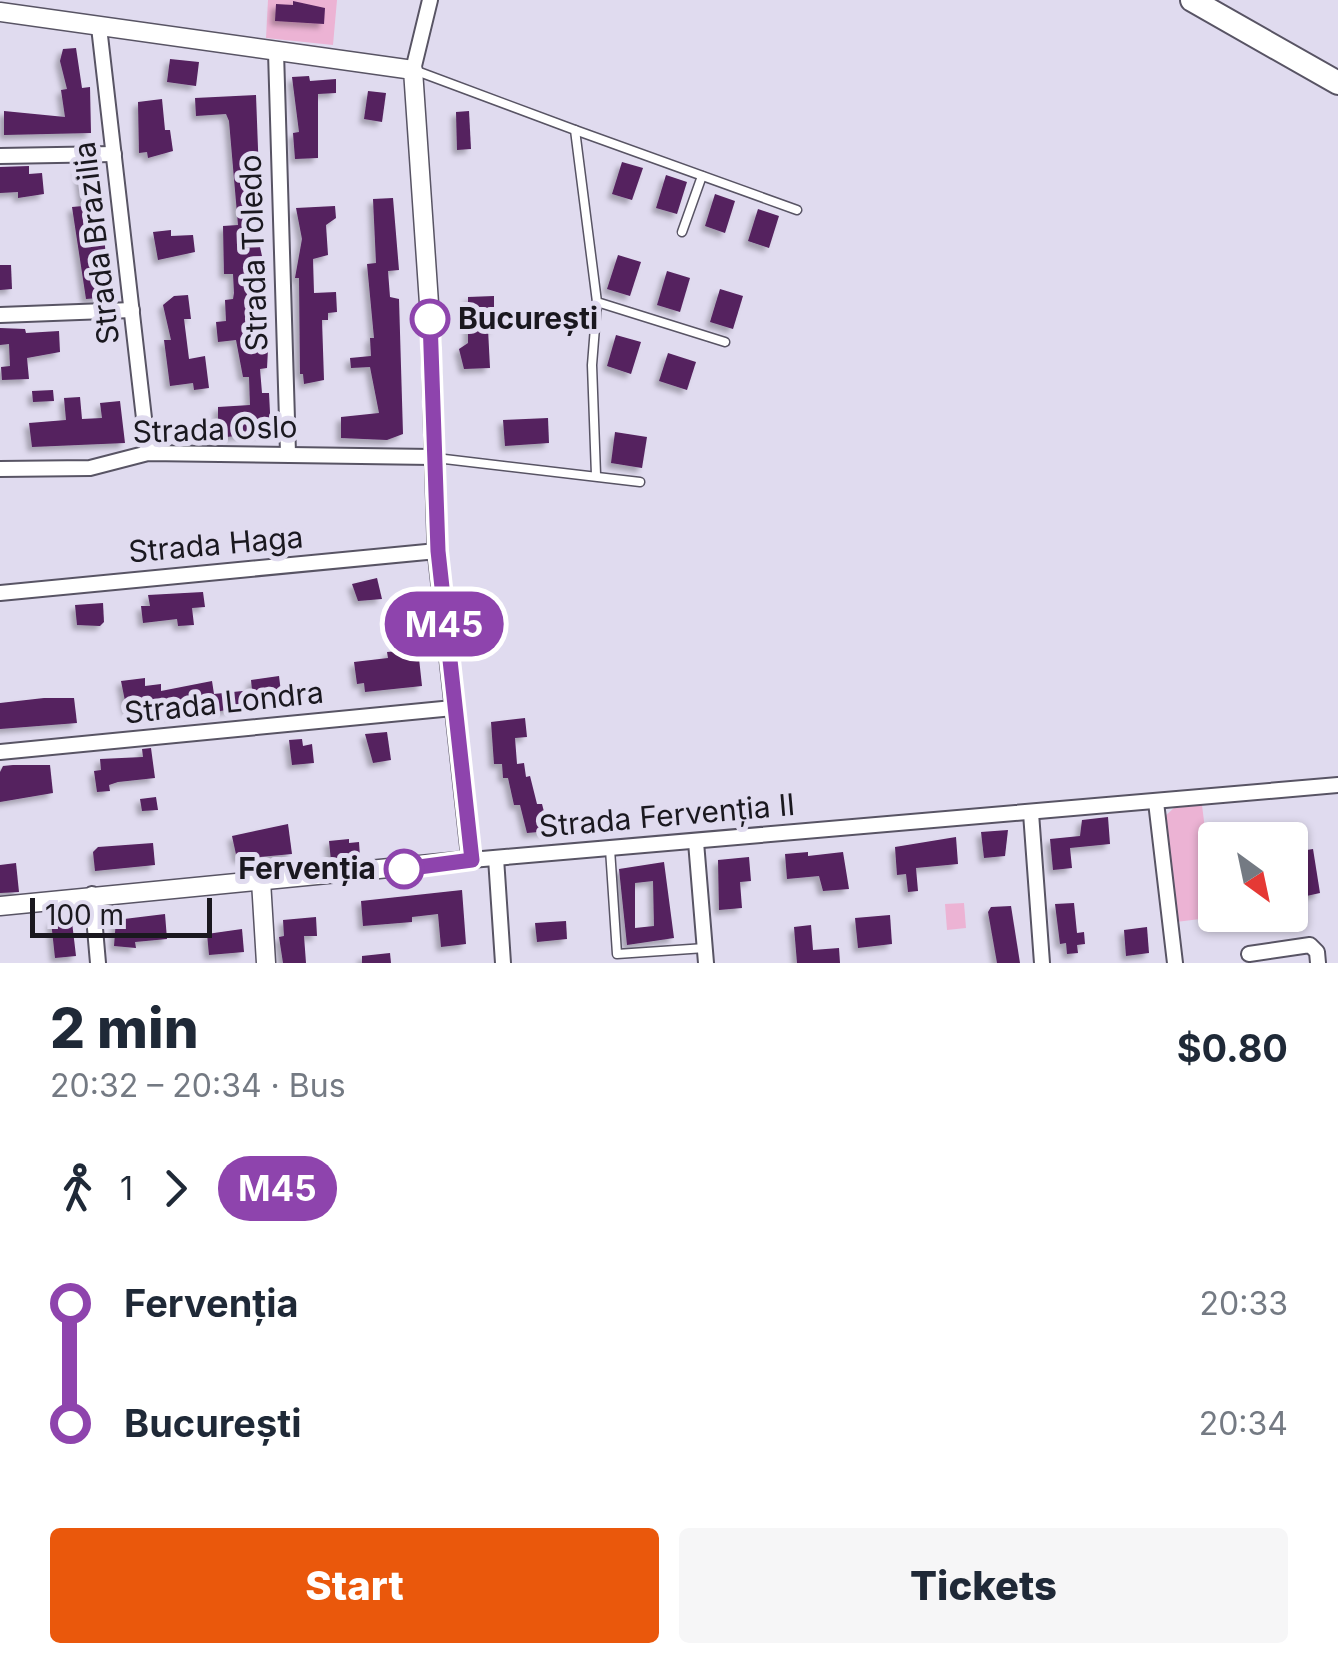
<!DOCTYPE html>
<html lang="en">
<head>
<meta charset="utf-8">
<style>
	body { margin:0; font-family:Inter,sans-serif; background:#f6f6f7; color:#1f2937; height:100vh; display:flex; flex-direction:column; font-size:38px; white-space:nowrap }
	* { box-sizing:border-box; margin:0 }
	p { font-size:32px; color:#747a83 }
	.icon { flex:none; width:55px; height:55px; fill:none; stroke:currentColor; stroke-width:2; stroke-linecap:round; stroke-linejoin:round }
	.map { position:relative; height:963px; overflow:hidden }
	.drawer { display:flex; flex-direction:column; background:#fff; flex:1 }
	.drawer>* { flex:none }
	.badge { padding:0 20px; border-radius:32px; font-size:35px; line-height:65px }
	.needle { width:65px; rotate:147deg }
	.controls { position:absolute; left:1198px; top:822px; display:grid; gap:20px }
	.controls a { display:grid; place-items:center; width:110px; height:110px; border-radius:10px; background:#fff; box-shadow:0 2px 8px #0004; font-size:50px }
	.scale { position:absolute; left:30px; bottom:25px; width:182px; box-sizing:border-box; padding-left:10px; border:5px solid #1a181f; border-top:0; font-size:28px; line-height:35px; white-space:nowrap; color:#1a181f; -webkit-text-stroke:8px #e0dbef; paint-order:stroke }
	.map>.badge { position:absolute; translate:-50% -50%; box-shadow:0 0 0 5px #fff }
	.legs { display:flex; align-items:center; gap:15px; height:110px; padding:0 50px; font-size:32px }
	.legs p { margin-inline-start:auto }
	.overview { display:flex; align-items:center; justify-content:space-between; height:170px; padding:0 50px }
	h1 { font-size:55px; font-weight:800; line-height:75px }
	.button { display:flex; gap:20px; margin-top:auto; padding:20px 50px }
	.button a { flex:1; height:115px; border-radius:10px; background:#ea580c; color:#fff; font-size:40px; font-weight:800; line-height:115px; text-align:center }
	.button a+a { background:#f6f6f7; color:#1f2937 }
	ul { padding:0 50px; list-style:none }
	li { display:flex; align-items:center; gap:35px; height:120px; font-size:38px }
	li i { display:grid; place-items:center; width:15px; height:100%; margin:0 12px; background:currentColor }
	li i::after { content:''; width:25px; height:25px; margin:-12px; border:8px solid; border-radius:50%; background:#fff }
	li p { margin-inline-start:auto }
	li:first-child i { background:linear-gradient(#0000 50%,currentColor 0) }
	li:last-child i { background:linear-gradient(currentColor 50%,#0000 0) }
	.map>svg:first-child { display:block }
	.green { fill:#ecb3d4 }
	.building { fill:#54215e; fill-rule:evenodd; filter:url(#shadow) }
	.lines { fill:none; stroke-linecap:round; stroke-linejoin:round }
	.service-casing { stroke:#585464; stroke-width:11 }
	.minor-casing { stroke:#585464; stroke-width:18 }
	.tertiary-casing { stroke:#585464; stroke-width:21 }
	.primary-casing { stroke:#585464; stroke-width:26 }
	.service { stroke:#fff; stroke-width:8 }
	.minor { stroke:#fff; stroke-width:14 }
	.tertiary { stroke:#fff; stroke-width:18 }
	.primary { stroke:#fff; stroke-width:22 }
	.line-1-casing { stroke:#fff; stroke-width:22 }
	.line-1 { stroke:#8e44ad; stroke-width:15 }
	.stop-1-dot { fill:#fff; stroke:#8e44ad; stroke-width:5 }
	.labels { text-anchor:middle; stroke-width:10; stroke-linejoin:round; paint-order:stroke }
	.street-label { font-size:30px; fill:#1a181f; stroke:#e0dbef }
	.stop-label { font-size:30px; font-weight:bold; fill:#1a181f; stroke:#e0dbef; text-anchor:start }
</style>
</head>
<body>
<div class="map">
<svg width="1338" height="963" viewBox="0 0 1338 963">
	<defs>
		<filter id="shadow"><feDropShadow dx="-4.5" dy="4.5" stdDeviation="2.5" flood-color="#0004"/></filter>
	</defs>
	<rect width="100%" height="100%" fill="#e0dbef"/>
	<!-- green -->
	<g class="green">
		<polygon points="268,0 337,0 333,45 266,38"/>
		<polygon points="1202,805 1216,917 1176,922 1164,817 1174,808"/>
		<polygon points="964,903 966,928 947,930 945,904"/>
	</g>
	<!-- building -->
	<g class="building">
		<polygon points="293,1 325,8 324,24 275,21 276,4 293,5"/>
		<polygon points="76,48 82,88 90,87 91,133 4,135 4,111 65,117 61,90 67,89 60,61 63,49"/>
		<polygon points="170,59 199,62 196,86 167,82"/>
		<polygon points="309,76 310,81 336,79 336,93 318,94 318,158 295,159 293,133 299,132 292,77"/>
		<polygon points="368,91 386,93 382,122 364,119"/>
		<polygon points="256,95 261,229 256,229 264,265 259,266 261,303 265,303 266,315 260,316 268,349 267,368 260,369 262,393 269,393 271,432 218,438 218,434 210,434 210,421 218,421 218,407 250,405 249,377 243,377 236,340 218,342 216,322 226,321 225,300 233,299 234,293 233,274 224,274 223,226 238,225 229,121 226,114 196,116 195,98"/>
		<polygon points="162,99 165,130 170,130 173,151 148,158 147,152 139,153 138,102"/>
		<polygon points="469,111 471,149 457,150 456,112"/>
		<polygon points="622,162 643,168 632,200 612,194"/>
		<polygon points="97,165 110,297 86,299 72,207 83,206 78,168"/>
		<polygon points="29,166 29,174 42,173 44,194 18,198 18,192 0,193 0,167"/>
		<polygon points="666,175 687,182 677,214 656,208"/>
		<polygon points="715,194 735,201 725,233 705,226"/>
		<polygon points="393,198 399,270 388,271 390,297 399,299 403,434 387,440 341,438 341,417 379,413 370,367 351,368 350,358 371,356 370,338 374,338 367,264 376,263 373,199"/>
		<polygon points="335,206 336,218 326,225 328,255 313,259 314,293 336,292 337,312 328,313 328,320 322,320 324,380 304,384 303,374 300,374 299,278 295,278 302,239 296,208"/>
		<polygon points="758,209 779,216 769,248 748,241"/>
		<polygon points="171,230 171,236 193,235 195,252 158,260 153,232"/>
		<polygon points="618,255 641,262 630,296 607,289"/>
		<polygon points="0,265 11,265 12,289 0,290"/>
		<polygon points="667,271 690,278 680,312 657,305"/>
		<polygon points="720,289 743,296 733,329 710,322"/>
		<polygon points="188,295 191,319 184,319 189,359 205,356 209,388 194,390 193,383 170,386 164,340 171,340 163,305 174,296"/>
		<polygon points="494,296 494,329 488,329 490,368 464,369 459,349 468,343 468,297"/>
		<polygon points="0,328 25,329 26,333 59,331 60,352 27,358 29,379 2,380 1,367 10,366 9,344 0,345"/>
		<polygon points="616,335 641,342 631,374 607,366"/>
		<polygon points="668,353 696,362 687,390 659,381"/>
		<polygon points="53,390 54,401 33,402 32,391"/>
		<polygon points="80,397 82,419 102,418 100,403 120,401 125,443 32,447 29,423 66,420 64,398"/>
		<polygon points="548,418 549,443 505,446 503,420"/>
		<polygon points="615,432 647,437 642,468 611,463"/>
		<polygon points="377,578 382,599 358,601 352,584"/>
		<polygon points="203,592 205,607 192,608 194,625 178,626 177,619 143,623 141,606 150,606 148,595"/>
		<polygon points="103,603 104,622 100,626 77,625 75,605"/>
		<polygon points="417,640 422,686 365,692 364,683 357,684 354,662 388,658 387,652 399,651 399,642"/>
		<polygon points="279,676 282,700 215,712 132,716 132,710 127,711 121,681 145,678 145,686 161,684 161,691 212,681 214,694 252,690 251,680"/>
		<polygon points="44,698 74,698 77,723 0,729 0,703"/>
		<polygon points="525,718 527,737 515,738 517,764 524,763 526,777 530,776 537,804 542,804 549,831 527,833 520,805 514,805 508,778 503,778 502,764 494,764 491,722"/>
		<polygon points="387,732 391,760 373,763 365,734"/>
		<polygon points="302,739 303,746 312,744 314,763 292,765 289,740"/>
		<polygon points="151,748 155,778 118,782 109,785 110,791 97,792 94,771 101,770 100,759 143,757 142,749"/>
		<polygon points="13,765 50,765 53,793 0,802 0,772 3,766"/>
		<polygon points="156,797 158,810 142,811 140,799"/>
		<polygon points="1108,817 1110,844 1070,848 1072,868 1053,870 1050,839 1080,836 1082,820"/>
		<polygon points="288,824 292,854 237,859 232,836"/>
		<polygon points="1008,830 1005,856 984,858 981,832"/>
		<polygon points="956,837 958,864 916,868 918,891 908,892 906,874 897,875 895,847"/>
		<polygon points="349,839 349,843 359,842 360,857 331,861 329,841"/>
		<polygon points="153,843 155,865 95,871 93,852 98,847"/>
		<polygon points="1313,849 1320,893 1302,897 1294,852"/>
		<polygon points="808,852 808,856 843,852 849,889 823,891 819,876 787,879 785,854"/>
		<polygon points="749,857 751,881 740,882 742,908 719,910 718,860"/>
		<path d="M664 862 674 938 627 945 619 869ZM653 881 654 926 635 928V883Z"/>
		<polygon points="16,863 19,892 0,893 0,865"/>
		<polygon points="462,890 466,944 441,947 438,914 412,917 412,922 363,926 361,901"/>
		<polygon points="1074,903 1077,933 1084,932 1085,944 1077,945 1078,953 1067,954 1066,943 1060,944 1055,904"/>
		<polygon points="1011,906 1020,963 997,963 988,912 991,907"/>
		<polygon points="165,914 167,939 135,942 136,948 114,946 116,920"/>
		<polygon points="890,915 892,944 858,948 855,918"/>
		<polygon points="316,917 317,936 304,936 306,963 283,963 279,937 284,936 283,920"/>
		<polygon points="61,920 62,924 72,922 76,956 55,958 51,921"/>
		<polygon points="566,921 567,939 537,942 535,923"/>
		<polygon points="811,925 813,950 839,948 840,963 797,963 794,927"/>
		<polygon points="1147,927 1149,953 1126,956 1124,930"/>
		<polygon points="242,929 244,952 209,955 207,934"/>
		<polygon points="390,953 391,963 362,963 362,956"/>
	</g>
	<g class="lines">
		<defs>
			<g id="service">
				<polyline points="414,70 575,130 597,302 725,342"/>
				<polyline points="575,130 797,210"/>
				<polyline points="682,232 702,176"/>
				<polyline points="436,458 640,482"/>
				<polyline points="596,475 592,365 597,302"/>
				<polyline points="610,849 617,954 705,948"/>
			</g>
			<g id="minor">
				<polyline points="99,27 148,453"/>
				<polyline points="276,52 288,453"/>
				<polyline points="413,70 430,0"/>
				<polyline points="0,156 114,154"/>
				<polyline points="0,315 132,310"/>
				<polyline points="0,469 90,468 148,453 432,457"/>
				<polyline points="0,593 437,551"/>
				<polyline points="0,752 453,708"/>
				<polyline points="1156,802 1175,963"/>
				<polyline points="1031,813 1042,963"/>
				<polyline points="696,842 706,963"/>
				<polyline points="496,858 503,963"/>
				<polyline points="471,860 1338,785"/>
				<polyline points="92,894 98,963"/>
				<polyline points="1249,954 1310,945 1317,952 1318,963"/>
			</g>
			<g id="tertiary">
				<polyline points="0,12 413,70 430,318 437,551 471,860 0,906"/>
				<polyline points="261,881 266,963"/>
			</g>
			<polyline id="primary" points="1192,0 1338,83"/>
		</defs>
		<!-- service casing -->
		<use href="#service" class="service-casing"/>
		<!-- minor casing -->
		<use href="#minor" class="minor-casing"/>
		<!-- tertiary casing -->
		<use href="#tertiary" class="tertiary-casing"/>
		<!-- primary casing -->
		<use href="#primary" class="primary-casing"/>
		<!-- service -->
		<use href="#service" class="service"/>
		<!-- minor -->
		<use href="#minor" class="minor"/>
		<!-- tertiary -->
		<use href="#tertiary" class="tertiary"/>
		<!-- primary -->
		<use href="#primary" class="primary"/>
	</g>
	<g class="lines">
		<defs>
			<polyline id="line-1" points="404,869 472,860 438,551 430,319"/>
		</defs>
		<!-- line-1 casing -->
		<use href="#line-1" class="line-1-casing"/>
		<!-- line-1 -->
		<use href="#line-1" class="line-1"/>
	</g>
	<!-- markers -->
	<g class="stop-1-dot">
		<circle cx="430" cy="319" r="18"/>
		<circle cx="404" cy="869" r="18"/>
	</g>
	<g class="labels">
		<!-- street labels -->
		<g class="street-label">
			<text transform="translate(97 243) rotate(-97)" y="10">Strada Brazilia</text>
			<text transform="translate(254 253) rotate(-92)" y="10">Strada Toledo</text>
			<text transform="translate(215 430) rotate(-2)" y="10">Strada Oslo</text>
			<text transform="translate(216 545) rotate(-5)" y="10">Strada Haga</text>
			<text transform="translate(224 703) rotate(-6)" y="10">Strada Londra</text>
			<text transform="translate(667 816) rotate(-5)" y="10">Strada Fervenția II</text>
		</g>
		<!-- stop labels -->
		<g class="stop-label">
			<text x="458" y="329">București</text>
			<text x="376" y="879" text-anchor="end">Fervenția</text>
		</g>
	</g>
</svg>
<div class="controls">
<a><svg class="needle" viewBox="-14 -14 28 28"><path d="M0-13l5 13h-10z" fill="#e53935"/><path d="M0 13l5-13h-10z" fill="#747a83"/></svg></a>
</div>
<div class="scale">100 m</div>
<b class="badge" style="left:444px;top:624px;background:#8e44ad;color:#fff">M45</b>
</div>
<section class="drawer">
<div class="overview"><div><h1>2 min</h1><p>20:32 – 20:34 · Bus</p></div><b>$0.80</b></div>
<div class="legs"><svg class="icon" aria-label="walk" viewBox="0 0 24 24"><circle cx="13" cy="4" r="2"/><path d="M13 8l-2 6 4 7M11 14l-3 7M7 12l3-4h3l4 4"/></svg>1<svg class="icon" aria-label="forward" viewBox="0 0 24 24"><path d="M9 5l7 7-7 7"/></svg><b class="badge" style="background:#8e44ad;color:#fff">M45</b></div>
<ul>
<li><i style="color:#8e44ad"></i><b>Fervenția</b><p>20:33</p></li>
<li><i style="color:#8e44ad"></i><b>București</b><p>20:34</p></li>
</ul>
<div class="button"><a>Start</a><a>Tickets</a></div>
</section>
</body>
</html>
